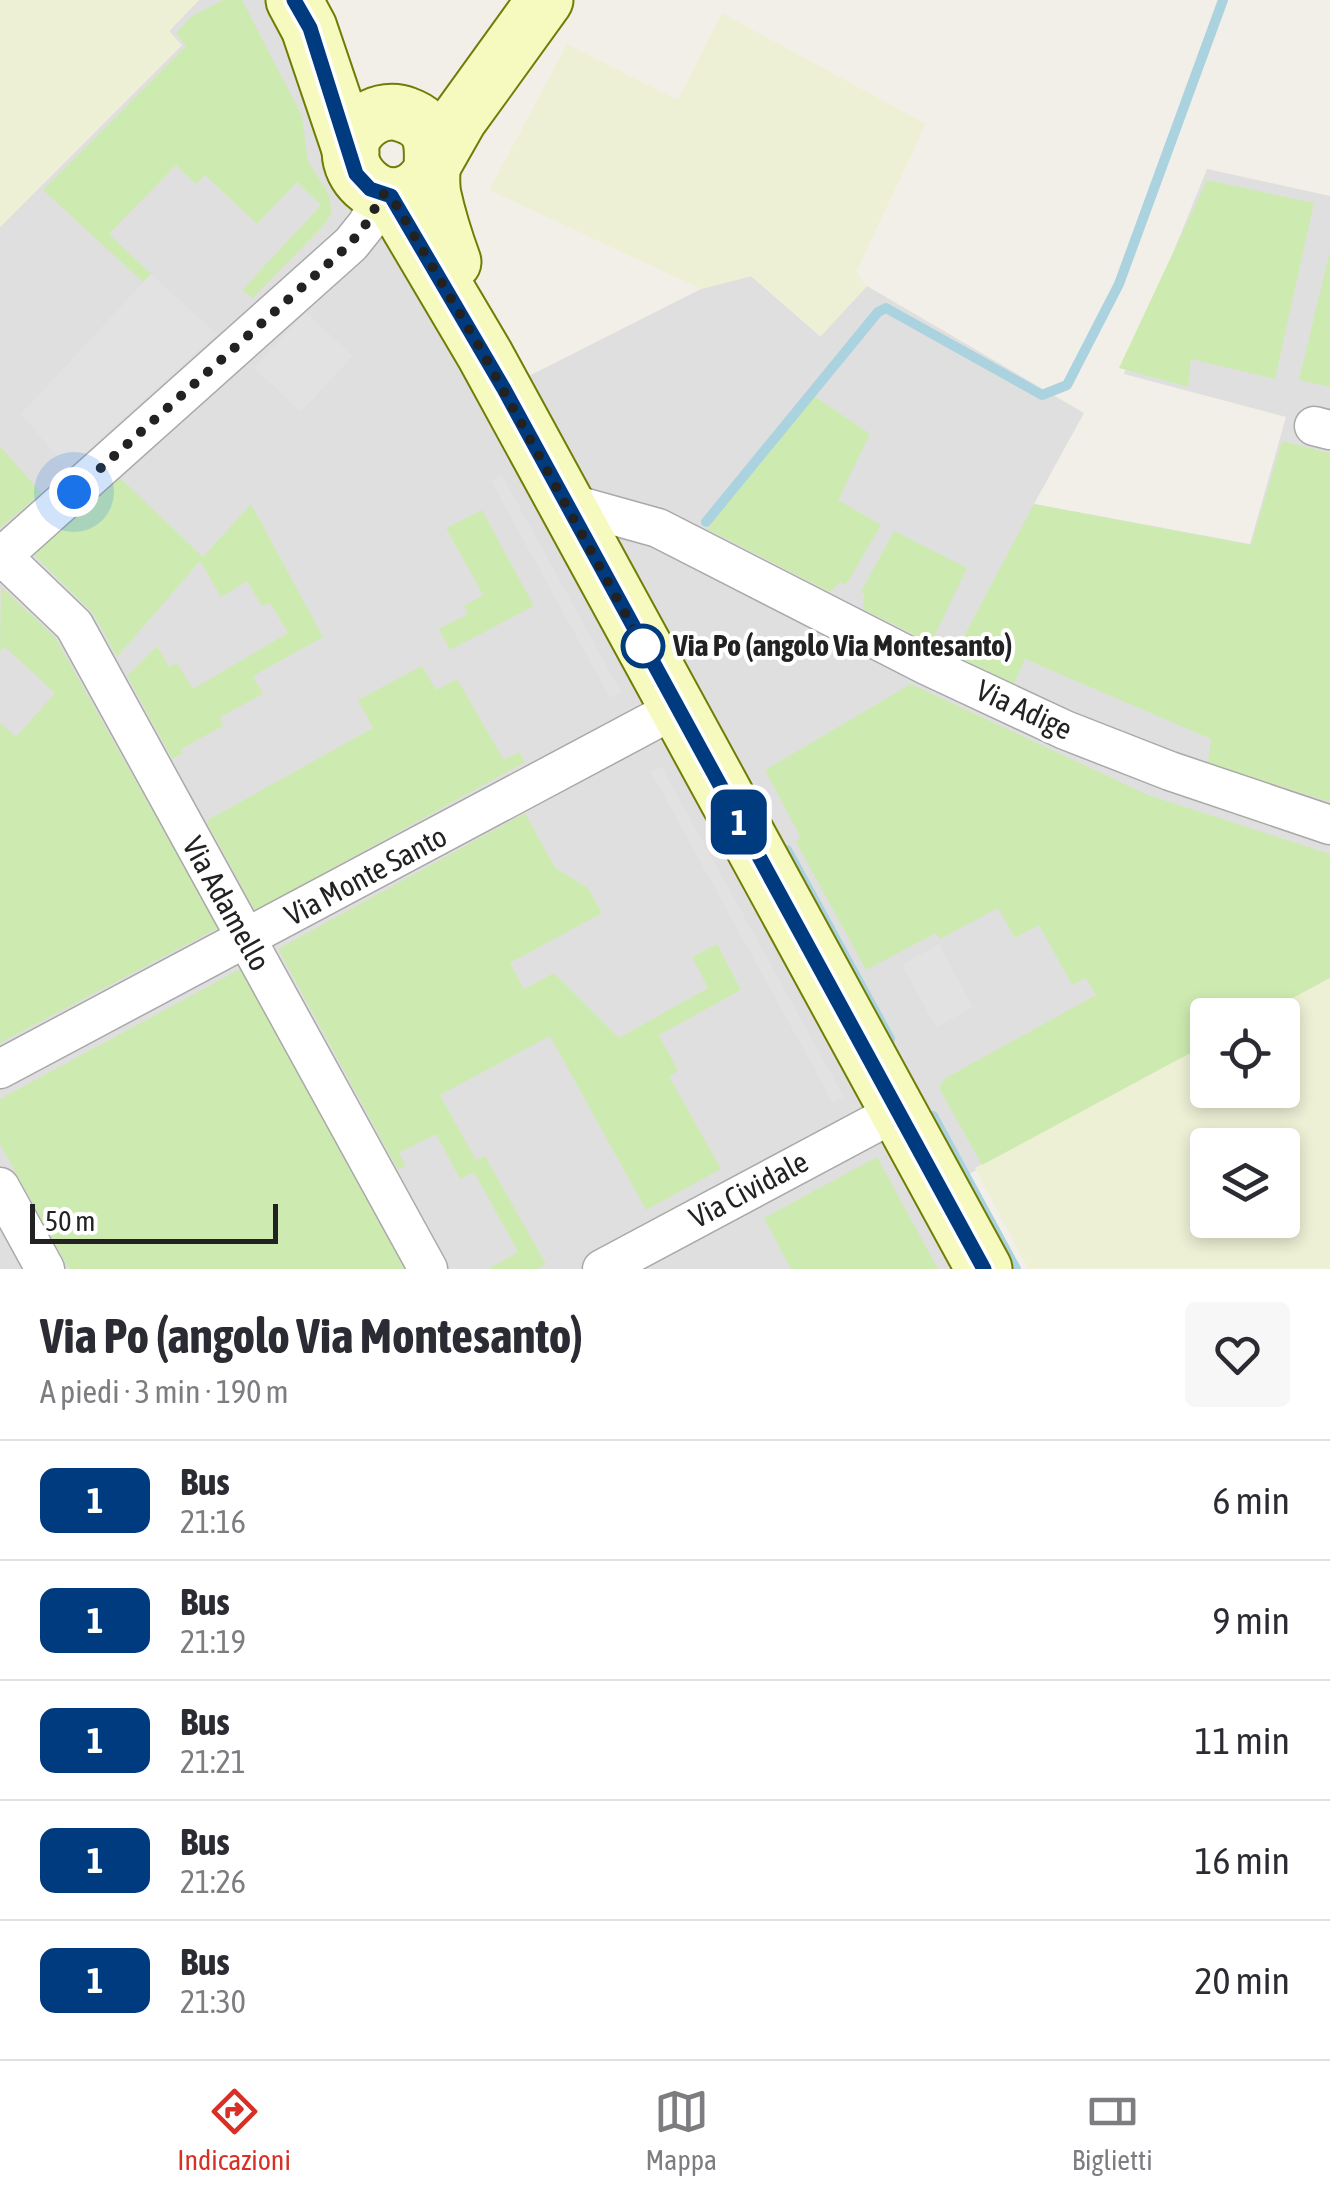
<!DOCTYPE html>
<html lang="it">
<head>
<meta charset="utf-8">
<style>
	body { margin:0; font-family:"Asap Condensed",sans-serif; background:#f7f7f7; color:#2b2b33; height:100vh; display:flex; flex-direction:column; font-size:38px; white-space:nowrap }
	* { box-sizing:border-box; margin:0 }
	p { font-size:32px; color:#7c7c81 }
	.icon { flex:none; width:55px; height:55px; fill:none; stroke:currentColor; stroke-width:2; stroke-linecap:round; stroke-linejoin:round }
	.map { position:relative; height:1269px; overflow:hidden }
	.details { display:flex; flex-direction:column; background:#fff; flex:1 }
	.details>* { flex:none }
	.badge { padding:0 20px; border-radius:15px; font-size:35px; line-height:65px }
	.controls { position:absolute; left:1190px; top:998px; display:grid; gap:20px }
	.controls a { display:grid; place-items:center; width:110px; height:110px; border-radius:10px; background:#fff; box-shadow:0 5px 15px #0003; font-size:50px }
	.scale { position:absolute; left:30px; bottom:25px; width:248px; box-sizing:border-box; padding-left:10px; border:5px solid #222; border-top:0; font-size:28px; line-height:35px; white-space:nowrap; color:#222; -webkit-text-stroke:8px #fff; paint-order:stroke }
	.you { position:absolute; width:50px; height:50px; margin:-25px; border:8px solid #fff; border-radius:50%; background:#1a73e8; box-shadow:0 0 0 15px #1a73e833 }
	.map>.badge { position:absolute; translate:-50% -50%; box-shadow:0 0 0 5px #fff }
	.round { display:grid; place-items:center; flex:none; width:105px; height:105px; border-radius:10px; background:#f7f7f7 }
	.head { display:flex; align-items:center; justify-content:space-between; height:170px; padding:0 40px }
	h1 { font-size:48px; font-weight:700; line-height:75px }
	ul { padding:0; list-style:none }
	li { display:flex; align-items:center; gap:30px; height:120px; padding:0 40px; border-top:2px solid #e1e1e2 }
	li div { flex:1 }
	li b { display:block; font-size:38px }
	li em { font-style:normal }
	li .badge { min-width:110px; font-weight:700; text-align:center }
	.tab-bar { display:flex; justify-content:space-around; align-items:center; height:140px; border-top:2px solid #e1e1e2; background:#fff; font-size:28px; color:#7c7c81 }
	.tab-bar a { display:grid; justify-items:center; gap:5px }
	.tab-bar .on { color:#d93025 }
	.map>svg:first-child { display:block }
	.residential { fill:#e0dfdf }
	.farmland { fill:#eef0d5; fill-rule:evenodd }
	.grass { fill:#cdebb0 }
	.parking { fill:#e2e2e2 }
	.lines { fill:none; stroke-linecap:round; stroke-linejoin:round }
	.stream { stroke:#aad3df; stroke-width:10 }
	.street-casing { stroke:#a9a9a9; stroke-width:41 }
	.secondary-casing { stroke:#707d05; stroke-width:59 }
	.street { stroke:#fff; stroke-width:38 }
	.secondary { stroke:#f7fabf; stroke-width:55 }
	.line-casing { stroke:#fff; stroke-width:22 }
	.line { stroke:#003b80; stroke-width:15 }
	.walk { stroke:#222; stroke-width:10; stroke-dasharray:0 18 }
	.stop-dot { fill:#fff; stroke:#003b80; stroke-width:5 }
	.labels { text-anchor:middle; stroke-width:8; stroke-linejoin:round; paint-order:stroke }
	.stop-label { font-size:30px; font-weight:bold; fill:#222; stroke:#fff; text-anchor:start }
	.street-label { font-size:30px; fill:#222; stroke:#fff }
</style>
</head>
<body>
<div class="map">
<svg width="1330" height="1269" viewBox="0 0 1330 1269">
	<rect width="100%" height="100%" fill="#f2efe9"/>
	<!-- residential -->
	<g class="residential">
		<polygon points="199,0 268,0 982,1269 0,1269 0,227 181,45 169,31"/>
		<polygon points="1207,169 1330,196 1330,978 1208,1015 1207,1044 940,1190 503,389 701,289 751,276 820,336 867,286 1084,413 1034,504 1250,544 1286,417 1124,374"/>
	</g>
	<!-- farmland -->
	<g class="farmland">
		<polygon points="0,0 199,0 169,31 182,45 0,227"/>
		<polygon points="722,13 926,124 856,272 867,286 821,336 751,276 701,289 489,190 567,44 678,100"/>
		<path d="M1330 978V1269H1028L975 1168 1207 1044 1208 1090H1282V1015H1261ZM1208 1145H1282V1220H1208Z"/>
	</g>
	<!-- grass -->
	<g class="grass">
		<polygon points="223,0 242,0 302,116 308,161 328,193 332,212 324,225 253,298 242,290 321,205 297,182 257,224 205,175 196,184 176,165 109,234 151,274 143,282 43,190 186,46 176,33 192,16"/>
		<polygon points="1207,180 1314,203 1275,379 1191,359 1188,387 1119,368"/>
		<polygon points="1330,251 1330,387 1299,380"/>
		<polygon points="814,396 870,434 838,500 881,525 846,585 840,582 830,592 707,529"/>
		<polygon points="1282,441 1330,453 1330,802 1208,763 1211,739 1025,659 1014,684 954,655 1034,504 1251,545"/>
		<polygon points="0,446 41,493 0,528"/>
		<polygon points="120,478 203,557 251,504 323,637 253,676 263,694 220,717 223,726 181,749 183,753 172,759 127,676 157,646 169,667 177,663 193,689 288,633 270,603 262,606 247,581 221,597 200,561 117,657 93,613 31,552"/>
		<polygon points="482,510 534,606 450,650 439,629 468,614 464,606 483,595 446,528"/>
		<polygon points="894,531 967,568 931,643 863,609 864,594 861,592"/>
		<polygon points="1,587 55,637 218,928 0,1043 0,723 16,737 55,693 5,647 0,651"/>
		<polygon points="422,666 436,690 457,679 504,760 519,752 525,762 255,911 206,821 373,728 358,700"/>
		<polygon points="911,684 1148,795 1330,854 1330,978 1261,1015 1208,1015 1207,1044 982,1165 939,1088 944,1079 1096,995 1086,978 1072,985 1039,925 1015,938 998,908 940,939 936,933 866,970 796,842 801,838 765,770"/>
		<polygon points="525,813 555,868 588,888 602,913 510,963 524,989 554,973 619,1038 708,988 692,957 717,944 741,990 659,1035 678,1071 669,1076 721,1169 646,1210 550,1036 440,1095 476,1160 485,1156 546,1264 537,1269 488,1269 518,1252 474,1172 460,1179 436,1134 399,1153 406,1166 398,1170 278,949"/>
		<polygon points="242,968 407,1269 69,1269 0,1144 0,1099"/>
		<polygon points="877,1157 938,1269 791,1269 764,1218"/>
	</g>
	<!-- parking -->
	<g class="parking">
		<polygon points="151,274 217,334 67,469 21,414"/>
		<polygon points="306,312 353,356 301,412 254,368"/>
		<polygon points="502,475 621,692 610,698 491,481"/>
		<polygon points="661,766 844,1097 833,1103 651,772"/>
		<polygon points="939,944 973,1007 936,1028 902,965"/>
	</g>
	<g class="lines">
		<!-- stream -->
		<g class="stream">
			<polyline points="706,522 878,312 886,308 1042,395 1067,385 1119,284 1223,0"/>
			<polyline points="787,850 890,1039"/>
			<polyline points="933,1116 1016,1269"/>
		</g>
		<defs>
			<g id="street">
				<polyline points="1314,426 1330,430"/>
				<polyline points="565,502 658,528 928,666 1065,730 1170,771 1330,825"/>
				<polyline points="2,556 74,625 428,1269"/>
				<polyline points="0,558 351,244 367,224 383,195"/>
				<polyline points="0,1069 677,708"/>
				<polyline points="0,1187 45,1269"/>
				<polyline points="602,1269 896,1112"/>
			</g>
			<g id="secondary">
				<polyline points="294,0 309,28 351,152"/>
				<polyline points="434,163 459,119 545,0"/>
				<path d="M432 170C393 237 314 157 369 119 380 112 394 110 406 115 446 129 427 165 433 195 438 218 445 240 453 262"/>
				<polyline points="391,196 485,355 984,1269"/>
			</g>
		</defs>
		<!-- street casing -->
		<use href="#street" class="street-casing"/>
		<!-- secondary casing -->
		<use href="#secondary" class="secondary-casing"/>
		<!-- street -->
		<use href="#street" class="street"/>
		<!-- secondary -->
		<use href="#secondary" class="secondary"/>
	</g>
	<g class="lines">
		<defs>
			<polyline id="line" points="294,0 310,28 356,174 370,189 391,196 504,389 984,1269"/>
		</defs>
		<!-- line casing -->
		<use href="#line" class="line-casing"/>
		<!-- line -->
		<use href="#line" class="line"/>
		<!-- walk -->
		<polyline class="walk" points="74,492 350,244 366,224 383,194 391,196 484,355 643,646"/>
	</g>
	<!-- markers -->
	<circle class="stop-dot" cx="643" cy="646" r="20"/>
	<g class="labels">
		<!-- stop labels -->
		<g class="stop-label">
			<text x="673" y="656">Via Po (angolo Via Montesanto)</text>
		</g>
		<!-- street labels -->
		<g class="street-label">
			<text transform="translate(1024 710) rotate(25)" y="10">Via Adige</text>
			<text transform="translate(366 876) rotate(-28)" y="10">Via Monte Santo</text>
			<text transform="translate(226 904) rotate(61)" y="10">Via Adamello</text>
			<text transform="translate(749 1190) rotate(-28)" y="10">Via Cividale</text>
		</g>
	</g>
</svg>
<div class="controls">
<a><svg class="icon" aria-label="locate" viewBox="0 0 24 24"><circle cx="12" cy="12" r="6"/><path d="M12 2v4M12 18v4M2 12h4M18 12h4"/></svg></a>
<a><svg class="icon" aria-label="layers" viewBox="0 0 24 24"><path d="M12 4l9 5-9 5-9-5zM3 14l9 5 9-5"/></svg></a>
</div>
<div class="scale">50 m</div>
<div class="you" style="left:74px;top:492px"></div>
<b class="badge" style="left:739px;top:822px;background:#003b80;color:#fff">1</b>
</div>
<section class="details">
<div class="head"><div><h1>Via Po (angolo Via Montesanto)</h1><p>A piedi · 3 min · 190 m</p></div><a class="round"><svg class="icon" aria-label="heart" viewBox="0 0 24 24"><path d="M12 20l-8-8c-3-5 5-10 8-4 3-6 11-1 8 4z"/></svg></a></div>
<ul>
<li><span class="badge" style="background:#003b80;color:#fff">1</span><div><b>Bus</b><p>21:16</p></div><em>6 min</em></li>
<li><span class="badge" style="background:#003b80;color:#fff">1</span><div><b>Bus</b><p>21:19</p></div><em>9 min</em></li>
<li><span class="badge" style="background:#003b80;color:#fff">1</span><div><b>Bus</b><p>21:21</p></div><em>11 min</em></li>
<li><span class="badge" style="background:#003b80;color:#fff">1</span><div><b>Bus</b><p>21:26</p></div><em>16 min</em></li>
<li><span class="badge" style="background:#003b80;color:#fff">1</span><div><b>Bus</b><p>21:30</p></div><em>20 min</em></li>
</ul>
</section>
<nav class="tab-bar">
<a class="on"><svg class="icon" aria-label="directions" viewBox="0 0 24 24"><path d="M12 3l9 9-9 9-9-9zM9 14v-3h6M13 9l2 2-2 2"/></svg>Indicazioni</a>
<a><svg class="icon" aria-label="map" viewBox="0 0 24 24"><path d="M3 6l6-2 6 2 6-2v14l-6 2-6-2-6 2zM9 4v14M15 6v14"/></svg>Mappa</a>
<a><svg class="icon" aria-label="tickets" viewBox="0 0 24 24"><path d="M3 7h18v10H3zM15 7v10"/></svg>Biglietti</a>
</nav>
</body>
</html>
